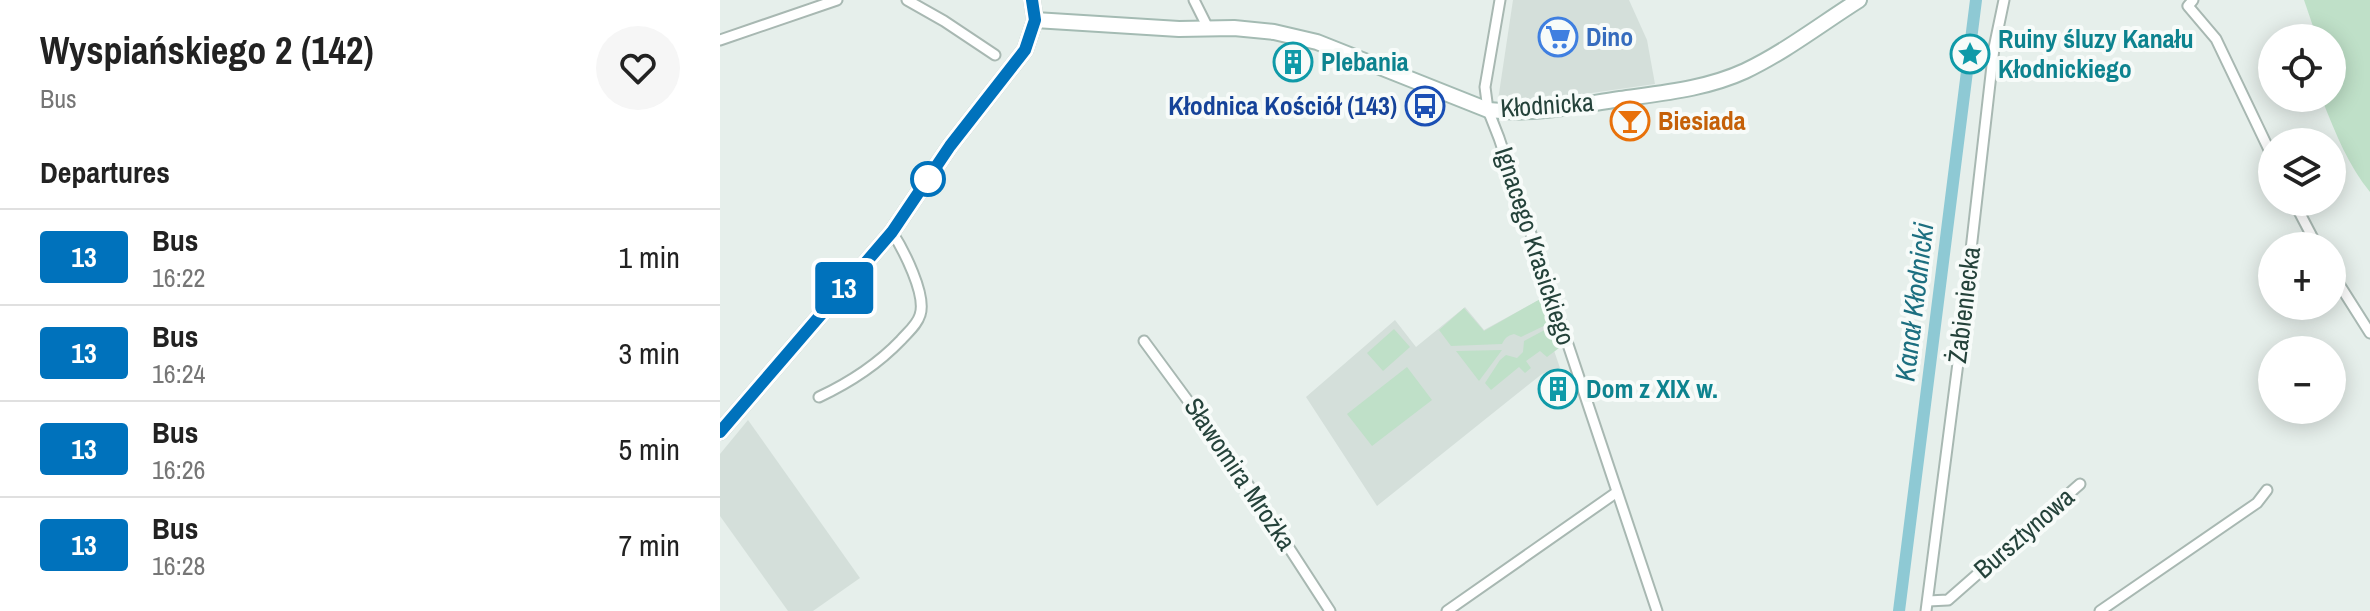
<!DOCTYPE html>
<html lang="en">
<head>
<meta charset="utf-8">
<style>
	body { margin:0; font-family:"Archivo Narrow",sans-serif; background:#f6f6f6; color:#222; height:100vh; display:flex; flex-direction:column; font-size:30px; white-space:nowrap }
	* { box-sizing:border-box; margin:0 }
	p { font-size:26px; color:#767676 }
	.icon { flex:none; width:44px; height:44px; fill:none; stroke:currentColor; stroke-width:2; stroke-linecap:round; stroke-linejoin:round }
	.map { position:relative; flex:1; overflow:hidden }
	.panel { display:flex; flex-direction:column; background:#fff; width:720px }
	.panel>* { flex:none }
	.badge { padding:0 16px; border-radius:6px; font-size:28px; line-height:52px }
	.fabs { position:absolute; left:1538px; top:24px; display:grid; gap:16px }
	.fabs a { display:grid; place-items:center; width:88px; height:88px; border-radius:50%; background:#fff; box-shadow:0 4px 20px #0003; font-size:40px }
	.map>.badge { position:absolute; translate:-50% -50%; box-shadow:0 0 0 4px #fff }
	h2 { padding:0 40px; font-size:30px; line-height:72px }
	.round { display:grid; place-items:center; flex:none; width:84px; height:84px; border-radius:42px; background:#f6f6f6 }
	.head { display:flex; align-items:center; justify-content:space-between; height:136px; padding:0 40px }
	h1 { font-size:38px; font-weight:700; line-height:60px }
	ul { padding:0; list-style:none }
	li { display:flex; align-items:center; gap:24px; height:96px; padding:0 40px; border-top:2px solid #e0e0e0 }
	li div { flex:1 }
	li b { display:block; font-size:30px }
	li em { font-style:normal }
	li .badge { min-width:88px; font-weight:700; text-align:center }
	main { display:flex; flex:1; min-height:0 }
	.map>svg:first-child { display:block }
	.built { fill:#d4dfda }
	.green { fill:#bfe0c8 }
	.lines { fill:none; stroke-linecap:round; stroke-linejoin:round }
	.canal { stroke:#8ec9d4; stroke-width:12 }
	.minor-casing { stroke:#a8b8b2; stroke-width:13 }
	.secondary-casing { stroke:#a4bbb3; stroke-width:18 }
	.minor { stroke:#fff; stroke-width:9 }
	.secondary { stroke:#fff; stroke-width:14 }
	.line-casing { stroke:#fff; stroke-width:18 }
	.line { stroke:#0072bc; stroke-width:12 }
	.stop-dot { fill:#fff; stroke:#0072bc; stroke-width:4 }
	.labels { text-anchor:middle; stroke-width:8; stroke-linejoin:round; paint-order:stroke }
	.shop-label { font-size:26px; font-weight:bold; fill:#366cbe; stroke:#f7fbf9; text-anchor:start }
	.culture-label { font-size:26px; font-weight:bold; fill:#0d838f; stroke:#f7fbf9; text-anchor:start }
	.street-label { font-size:26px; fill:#24423a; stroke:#f7fbf9 }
	.transit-label { font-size:26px; font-weight:bold; fill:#164399; stroke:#f7fbf9; text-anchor:end }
	.food-label { font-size:26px; font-weight:bold; fill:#c56008; stroke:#f7fbf9; text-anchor:start }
	.water-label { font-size:28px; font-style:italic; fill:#1c6f80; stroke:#f7fbf9 }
</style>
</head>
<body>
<main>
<section class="panel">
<div class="head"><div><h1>Wyspiańskiego 2 (142)</h1><p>Bus</p></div><a class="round"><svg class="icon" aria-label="heart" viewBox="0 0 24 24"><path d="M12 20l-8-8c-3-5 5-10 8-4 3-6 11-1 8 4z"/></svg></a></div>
<h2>Departures</h2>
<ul>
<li><span class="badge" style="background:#0072bc;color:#fff">13</span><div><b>Bus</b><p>16:22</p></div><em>1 min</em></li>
<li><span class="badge" style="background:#0072bc;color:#fff">13</span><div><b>Bus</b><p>16:24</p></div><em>3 min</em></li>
<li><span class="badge" style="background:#0072bc;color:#fff">13</span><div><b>Bus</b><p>16:26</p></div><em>5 min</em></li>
<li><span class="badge" style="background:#0072bc;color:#fff">13</span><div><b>Bus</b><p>16:28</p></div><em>7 min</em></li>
</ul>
</section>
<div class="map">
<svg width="1650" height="611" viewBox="0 0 1650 611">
	<rect width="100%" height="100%" fill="#e6efeb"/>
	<!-- built -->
	<g class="built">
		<polygon points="793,0 909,0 927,40 935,84 808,102 778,100"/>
		<polygon points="817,301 840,368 822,374 798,393 657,506 586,397 675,320 696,347 745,307 764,330"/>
		<polygon points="28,420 140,578 93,611 68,611 0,516 0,454"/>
	</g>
	<!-- green -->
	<g class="green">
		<path d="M1584 0H1650V192C1628 165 1616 134 1603 102V98H1612V38H1597Z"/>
		<path d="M822 298 830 323 801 337 794 334C787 336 785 338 782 344L731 346 719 330 744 308 764 331Z"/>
		<polygon points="832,326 839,348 827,357 820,351 806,361 811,368 805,373 799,367 771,390 765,383 780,360 786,355 797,358 803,352 804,341"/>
		<polygon points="674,329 690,347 663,371 647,353"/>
		<polygon points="782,350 759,381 736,351"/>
		<polygon points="687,367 712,400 652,446 627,414"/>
	</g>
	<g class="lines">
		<!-- canal -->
		<polyline class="canal" points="1179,611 1256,0"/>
		<defs>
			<g id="minor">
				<polyline points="187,0 224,21 275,55"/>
				<polyline points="474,0 488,28"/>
				<polyline points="780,0 765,87 768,110 779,138 937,611"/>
				<polyline points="1473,0 1468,6 1496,39 1552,156"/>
				<polyline points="0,40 117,0"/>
				<polyline points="1574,202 1597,246"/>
				<polyline points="1612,273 1650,333"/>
				<polyline points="424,341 516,466 610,611"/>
				<path d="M99 397C131 382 157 365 181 340 188 332 197 325 200 315 207 295 183 249 172 232"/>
				<polyline points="1208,601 1228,600 1360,484"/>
				<polyline points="727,611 897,492"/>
				<polyline points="1206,611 1239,355 1274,48 1284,0"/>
				<polyline points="1380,611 1537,503 1547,490"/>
			</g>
			<g id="secondary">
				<path d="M315 20 459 29 514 28 554 32 597 42 768 110C816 115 853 106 900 99 942 93 986 89 1025 71 1065 52 1101 24 1139 0"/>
				<polyline points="0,432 172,232 230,146 305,50 315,20 312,0"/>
			</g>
		</defs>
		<!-- minor casing -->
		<use href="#minor" class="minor-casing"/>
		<!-- secondary casing -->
		<use href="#secondary" class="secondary-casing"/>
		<!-- minor -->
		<use href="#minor" class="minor"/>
		<!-- secondary -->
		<use href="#secondary" class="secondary"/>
	</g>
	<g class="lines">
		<defs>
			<polyline id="line" points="0,432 172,232 230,146 305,50 315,20 312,0"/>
		</defs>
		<!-- line casing -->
		<use href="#line" class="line-casing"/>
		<!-- line -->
		<use href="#line" class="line"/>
	</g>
	<!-- icons -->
	<defs>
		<symbol id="supermarket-ring" viewBox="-11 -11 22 22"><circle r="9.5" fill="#f7fbf9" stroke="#3f7fe0" stroke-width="1.5"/><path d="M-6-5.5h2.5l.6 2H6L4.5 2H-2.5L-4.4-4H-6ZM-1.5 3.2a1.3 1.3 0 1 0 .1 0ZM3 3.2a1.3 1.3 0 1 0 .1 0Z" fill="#3f7fe0"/></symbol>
		<symbol id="sight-ring" viewBox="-11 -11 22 22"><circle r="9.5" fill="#f7fbf9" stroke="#0f9aa8" stroke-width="1.5"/><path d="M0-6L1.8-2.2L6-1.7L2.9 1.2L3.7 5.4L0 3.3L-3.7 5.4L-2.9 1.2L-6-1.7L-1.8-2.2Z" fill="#0f9aa8"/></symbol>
		<symbol id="building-ring" viewBox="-11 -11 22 22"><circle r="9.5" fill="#f7fbf9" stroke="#0f9aa8" stroke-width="1.5"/><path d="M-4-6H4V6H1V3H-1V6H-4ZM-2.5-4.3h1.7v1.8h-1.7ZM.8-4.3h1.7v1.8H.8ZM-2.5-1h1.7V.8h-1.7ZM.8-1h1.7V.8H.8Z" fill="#0f9aa8"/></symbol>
		<symbol id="bus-ring" viewBox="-11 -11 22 22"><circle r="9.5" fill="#f7fbf9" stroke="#1a4fb4" stroke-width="1.5"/><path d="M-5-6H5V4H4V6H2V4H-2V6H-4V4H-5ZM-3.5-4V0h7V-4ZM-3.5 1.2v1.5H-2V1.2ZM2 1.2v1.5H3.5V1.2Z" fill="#1a4fb4"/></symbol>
		<symbol id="bar-ring" viewBox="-11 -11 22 22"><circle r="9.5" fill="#f7fbf9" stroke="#e8710a" stroke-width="1.5"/><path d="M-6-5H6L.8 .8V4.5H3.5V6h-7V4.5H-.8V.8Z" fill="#e8710a"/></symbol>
	</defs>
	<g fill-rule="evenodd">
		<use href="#supermarket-ring" x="816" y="15" width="44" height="44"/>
		<use href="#sight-ring" x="1228" y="32" width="44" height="44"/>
		<use href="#building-ring" x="551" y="40" width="44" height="44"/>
		<use href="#bus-ring" x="683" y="84" width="44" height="44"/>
		<use href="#bar-ring" x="888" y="99" width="44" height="44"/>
		<use href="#building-ring" x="816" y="367" width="44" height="44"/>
	</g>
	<!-- markers -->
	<circle class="stop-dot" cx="208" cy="179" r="16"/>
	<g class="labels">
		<!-- shop labels -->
		<g class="shop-label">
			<text x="866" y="46">Dino</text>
		</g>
		<!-- culture labels -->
		<g class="culture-label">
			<text x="1278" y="48">Ruiny śluzy Kanału<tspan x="1278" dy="30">Kłodnickiego</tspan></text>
			<text x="601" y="71">Plebania</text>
			<text x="866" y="398">Dom z XIX w.</text>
		</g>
		<!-- street labels -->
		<g class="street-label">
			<text transform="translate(827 105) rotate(-4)" y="9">Kłodnicka</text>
			<text transform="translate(815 246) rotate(72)" y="9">Ignacego Krasickiego</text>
			<text transform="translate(1244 305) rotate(-83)" y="9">Żabieniecka</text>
			<text transform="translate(520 474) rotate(56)" y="9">Sławomira Mrożka</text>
			<text transform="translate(1304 533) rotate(-41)" y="9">Bursztynowa</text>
		</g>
		<!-- transit labels -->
		<g class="transit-label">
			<text x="677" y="115">Kłodnica Kościół (143)</text>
		</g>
		<!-- food labels -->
		<g class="food-label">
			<text x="938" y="130">Biesiada</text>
		</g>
		<!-- water labels -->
		<g class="water-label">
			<text transform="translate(1194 302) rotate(-83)" y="10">Kanał Kłodnicki</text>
		</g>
	</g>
</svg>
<div class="fabs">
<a><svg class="icon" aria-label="locate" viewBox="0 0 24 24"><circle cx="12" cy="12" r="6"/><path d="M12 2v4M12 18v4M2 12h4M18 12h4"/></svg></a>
<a><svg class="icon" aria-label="layers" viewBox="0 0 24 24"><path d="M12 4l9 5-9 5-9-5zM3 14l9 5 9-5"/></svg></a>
<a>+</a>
<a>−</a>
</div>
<b class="badge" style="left:124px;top:288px;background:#0072bc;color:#fff">13</b>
</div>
</main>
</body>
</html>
